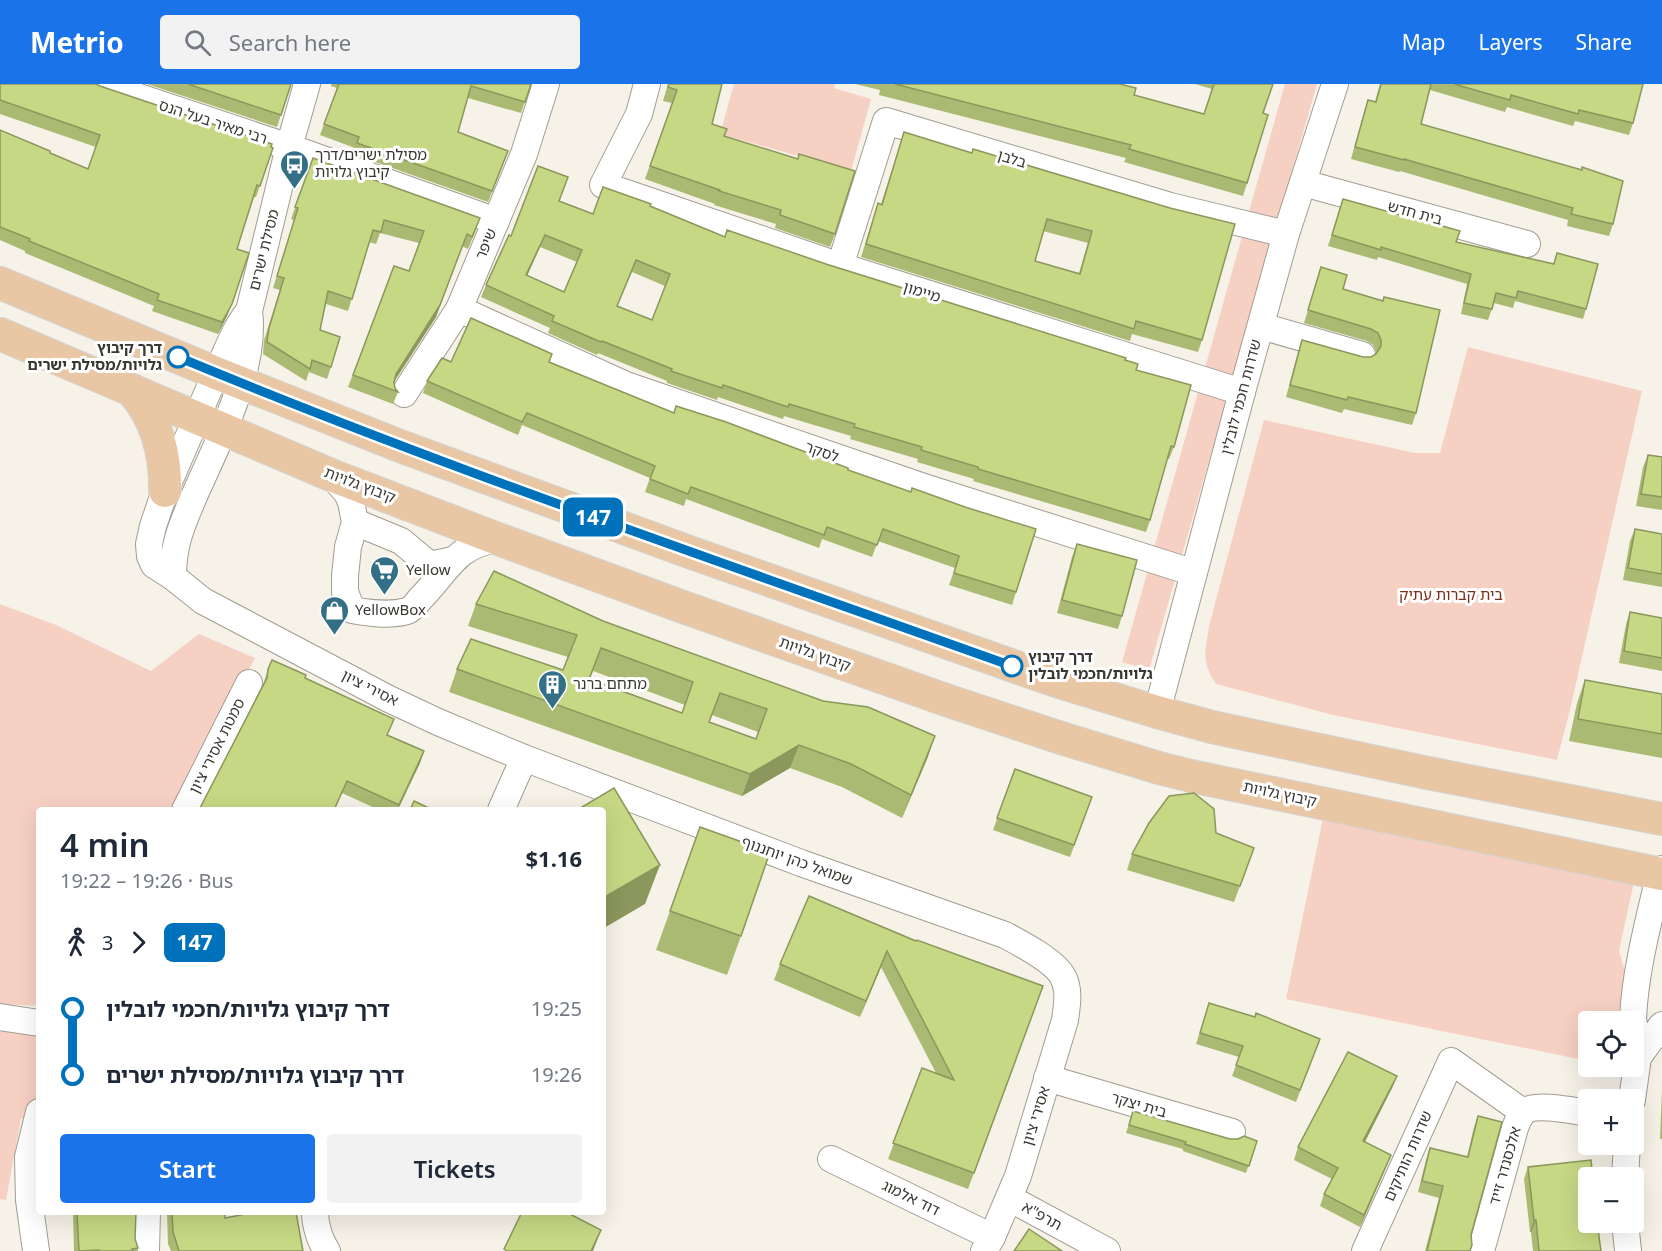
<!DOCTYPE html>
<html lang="en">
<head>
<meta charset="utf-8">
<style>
	body { margin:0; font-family:"Noto Sans","Noto Sans Hebrew",sans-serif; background:#f2f2f3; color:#1f2937; height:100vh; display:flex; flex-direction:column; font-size:22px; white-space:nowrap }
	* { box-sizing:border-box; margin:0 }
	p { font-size:20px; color:#747a83 }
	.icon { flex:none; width:33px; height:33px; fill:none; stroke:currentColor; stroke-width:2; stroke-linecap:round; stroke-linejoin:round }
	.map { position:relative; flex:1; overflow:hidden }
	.panel { position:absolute; left:36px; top:723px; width:570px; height:408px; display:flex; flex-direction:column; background:#fff; border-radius:6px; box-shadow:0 6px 24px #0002 }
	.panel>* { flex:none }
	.badge { padding:0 12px; border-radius:9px; font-size:21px; line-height:39px }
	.fabs { position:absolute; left:1578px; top:927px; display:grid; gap:12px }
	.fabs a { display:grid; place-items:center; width:66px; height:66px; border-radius:6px; background:#fff; box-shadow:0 6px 24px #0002; font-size:30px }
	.map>.badge { position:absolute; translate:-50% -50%; box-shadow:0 0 0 3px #fff }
	.legs { display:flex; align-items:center; gap:9px; height:66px; padding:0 24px; font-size:20px }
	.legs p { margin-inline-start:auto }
	.headline { display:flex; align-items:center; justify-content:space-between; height:102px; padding:0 24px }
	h1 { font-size:33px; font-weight:600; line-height:45px }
	.action { display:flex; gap:12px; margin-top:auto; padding:12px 24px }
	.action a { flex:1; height:69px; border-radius:6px; background:#1a73e8; color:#fff; font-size:24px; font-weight:600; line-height:69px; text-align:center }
	.action a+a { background:#f2f2f3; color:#1f2937 }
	ul { padding:0 24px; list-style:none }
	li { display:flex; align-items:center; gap:21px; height:66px; font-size:22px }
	li i { display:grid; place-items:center; width:9px; height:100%; margin:0 8px; background:currentColor }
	li i::after { content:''; width:15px; height:15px; margin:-8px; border:4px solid; border-radius:50%; background:#fff }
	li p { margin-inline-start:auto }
	li:first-child i { background:linear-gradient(#0000 50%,currentColor 0) }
	li:last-child i { background:linear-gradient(currentColor 50%,#0000 0) }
	header { display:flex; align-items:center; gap:36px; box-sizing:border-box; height:84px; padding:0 30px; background:#1a73e8; color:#fff }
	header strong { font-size:28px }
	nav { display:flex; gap:33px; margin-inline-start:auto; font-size:21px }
	.search { width:420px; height:54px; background:#f2f2f3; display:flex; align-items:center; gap:15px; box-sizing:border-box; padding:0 21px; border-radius:6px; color:#747a83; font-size:22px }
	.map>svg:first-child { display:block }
	.green { fill:#f7d0c4 }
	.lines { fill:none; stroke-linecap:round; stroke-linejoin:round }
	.minor-casing { stroke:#a19d92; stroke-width:28 }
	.major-casing { stroke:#d3d3d2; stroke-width:34 }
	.minor { stroke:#fff; stroke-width:26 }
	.major { stroke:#e9c7a4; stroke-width:32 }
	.wall { fill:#aaba72; fill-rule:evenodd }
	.shaded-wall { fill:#8b975c }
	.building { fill:#c6d884; stroke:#8b975c; stroke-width:1.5; fill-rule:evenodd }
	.line-1-casing { stroke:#fff; stroke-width:14 }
	.line-1 { stroke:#0072bc; stroke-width:9 }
	.stop-1-dot { fill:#fff; stroke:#0072bc; stroke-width:3 }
	.labels { text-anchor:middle; stroke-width:6; stroke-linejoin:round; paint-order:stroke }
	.street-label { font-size:15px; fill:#383732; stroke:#fff }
	.poi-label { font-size:15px; fill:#383732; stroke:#fff; text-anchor:start }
	.stop-label { font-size:15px; font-weight:bold; fill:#383732; stroke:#fff; text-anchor:end }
	.park-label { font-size:15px; fill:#7c3118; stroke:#fff }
</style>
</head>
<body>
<header>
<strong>Metrio</strong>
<div class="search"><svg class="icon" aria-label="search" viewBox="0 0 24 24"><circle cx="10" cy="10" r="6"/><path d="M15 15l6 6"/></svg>Search here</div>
<nav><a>Map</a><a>Layers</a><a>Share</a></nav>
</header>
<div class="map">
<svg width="1662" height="1167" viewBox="0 0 1662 1167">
	<rect width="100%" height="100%" fill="#f6f2e7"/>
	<!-- green -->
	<g class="green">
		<polygon points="734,0 835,0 834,4 871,15 851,87 720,50"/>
		<polygon points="1285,0 1317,0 1149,586 1122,578"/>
		<path d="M1468 263 1642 307 1570 626 1557 676 1333 631 1216 600C1201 577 1205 568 1209 542L1264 336 1415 369H1440Z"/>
		<polygon points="0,520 56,541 151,587 199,550 255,574 177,726 39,726 39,922 0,920"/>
		<polygon points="1323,734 1634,798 1619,867 1626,891 1617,937 1588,938 1588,977 1286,915"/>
		<polygon points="0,940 39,947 39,1008 32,1035 21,1034 6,1116 0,1115"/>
	</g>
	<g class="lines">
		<defs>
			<g id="minor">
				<polyline points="100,0 289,63 496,137"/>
				<polyline points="647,0 639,30 603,101 840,182 1242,308"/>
				<polyline points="1303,99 1527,160"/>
				<polyline points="840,182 886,37 1170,122 1286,150"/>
				<polyline points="459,225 626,301 924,403 1182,485 1194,487"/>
				<path d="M249 227C234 245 227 268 216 289L165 407 153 442 149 460 150 472 154 481 173 493 203 517 389 615 438 638 524 674 801 779 1005 851C1020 859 1055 877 1063 893 1070 906 1067 922 1065 936L1018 1092 992 1153 984 1167"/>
				<polyline points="1261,242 1362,271"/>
				<polyline points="404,310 459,225 524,70 546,0"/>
				<path d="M331 391 347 409 351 418 355 438 348 463 345 492V508L352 526C369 529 389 532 407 527 412 525 417 519 420 515 448 487 455 461 498 455"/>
				<polyline points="355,438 401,457 430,481 453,476"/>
				<path d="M173 493C173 459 182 441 195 410 218 358 257 285 249 227L289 63 307 0"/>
				<polyline points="1157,628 1242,308 1286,150 1335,0"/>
				<polyline points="185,726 249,599"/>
				<polyline points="501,726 524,674"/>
				<polyline points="0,933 39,939"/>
				<path d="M1633 938C1634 891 1649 835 1660 789L1662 785"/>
				<polyline points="1638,973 1662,941"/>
				<polyline points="1047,994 1232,1048"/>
				<polyline points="1632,1016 1638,973 1634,940"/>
				<polyline points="831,1075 992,1153"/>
				<polyline points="1625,1094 1627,1060"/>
				<polyline points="1009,1114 1107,1167"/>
				<path d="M315 1128C315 1141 320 1157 327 1167"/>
				<polyline points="1625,1138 1628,1167"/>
				<polyline points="36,1167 29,1116 28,1073 39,1028"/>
				<polyline points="146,1167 147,1128"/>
				<polyline points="1365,1167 1451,977 1523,1028"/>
				<path d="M1481 1167 1515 1044C1517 1038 1520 1031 1525 1027 1537 1019 1574 1027 1588 1029"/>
			</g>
			<g id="major">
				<polyline points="0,199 216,289 400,362 692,469 1056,597 1157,628 1212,643 1423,688 1662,735"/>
				<polyline points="0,250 331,391 498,455 683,523 946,616 1061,654 1159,684 1191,692 1662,790"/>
				<path d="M131 306C156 332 166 371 165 407"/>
			</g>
		</defs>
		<!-- minor casing -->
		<use href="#minor" class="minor-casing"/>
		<!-- major casing -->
		<use href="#major" class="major-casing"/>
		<!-- minor -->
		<use href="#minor" class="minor"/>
		<!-- major -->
		<use href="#major" class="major"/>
	</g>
	<!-- wall -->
	<g class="wall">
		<polygon points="0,0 100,2 273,64 256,113 254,113 237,165 227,232 218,250 152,227 154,222 25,169 25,167 0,156 0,46 88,85 96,63 0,30"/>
		<polygon points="147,0 291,0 277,43"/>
		<polygon points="331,0 531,0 521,29 468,14 458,48 504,78 488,118 353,70 355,64 320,51 337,4 331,2"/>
		<polygon points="668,0 722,0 712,40 724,52 835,150 830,163 775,144 776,140 714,121 715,120 645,95 672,19 663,17"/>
		<polygon points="855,0 1120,0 1134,11 1204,30 1212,5 1195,0 1273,0 1263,29 1247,99 1243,112 1124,78 1126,74 879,11 880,6"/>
		<polygon points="1380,0 1643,0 1633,39 1629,51 1575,37 1573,42 1507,23 1505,28 1430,6 1421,40 1613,140 1609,152 1567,142 1568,136 1400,87 1399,88 1351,75 1364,28 1368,16 1375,18"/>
		<path d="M904 48 971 69 1170 124 1202 256 1198 268 1132 250 1130 257 861 173 878 119 881 120ZM1043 147 1088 159 1079 189 1035 177Z"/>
		<polygon points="313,74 476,146 468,165 462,162 436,233 394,298 395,304 398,308 393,320 348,303 394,182 409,187 419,159 380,149 376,160 369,158 348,227 326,220 320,246 331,283 327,295 309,288 306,297 263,270 264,256 280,206 273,204 294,136 291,135"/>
		<polygon points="1343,115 1456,158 1553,180 1557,169 1586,225 1583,235 1515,217 1513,224 1494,219 1488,236 1461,230 1467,200 1378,173 1377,176 1328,162"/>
		<path d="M559 117 593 130 650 122 725 153 826 180 1125 276 1136 286 1174 363 1169 375H1167L1150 436 1146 448 973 397 974 395 917 378 918 375 850 355 851 352 784 332 783 335 718 313 717 316 667 299V297L598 269 597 271 548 249 550 244 481 213 486 201 511 152ZM540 163 577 178 564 208 527 192ZM632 188 665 202 652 236 617 223Z"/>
		<polygon points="1321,183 1343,205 1383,217 1416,329 1412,341 1344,325 1342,329 1286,313 1298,268 1302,256 1363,273 1371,273 1377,270 1373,261 1367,257 1304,239"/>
		<polygon points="451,278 549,278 674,329 848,386 1016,508 1012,521 949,501 955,484 878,457 872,473 822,455 819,464 686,415 684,422 645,408 650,394 522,341 518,351 423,309 427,297"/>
		<polygon points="1648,371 1662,373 1662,426 1636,422 1643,383"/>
		<polygon points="1635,445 1662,450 1662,503 1623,496 1630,457"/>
		<polygon points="1077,460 1122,532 1118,545 1057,529 1072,473"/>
		<path d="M476 520 603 537 823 617 935 652 927 675 902 734 842 703 790 684 742 712 449 608 457 585 563 586 568 573 468 542ZM593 587 685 621 682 629 590 595ZM712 631 758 648 756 655 709 638Z"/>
		<polygon points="1630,528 1662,534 1662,587 1619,579 1626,540"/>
		<polygon points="268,585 305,595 388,651 424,667 420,679 398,726 379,726 342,709 334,726 199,726 263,601"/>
		<polygon points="1585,596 1662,610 1662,674 1569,657 1577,619"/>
		<polygon points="1015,685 1092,713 1070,773 993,746"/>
		<polygon points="700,743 741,852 727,891 656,866"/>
		<polygon points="1216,749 1254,764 1234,818 1127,786 1132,770"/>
		<polygon points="916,857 1043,902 968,1105 888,1075 922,984 936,989 881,883 860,933 774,896 780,880"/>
		<polygon points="1209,919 1320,955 1296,1018 1232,992 1239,973 1196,960"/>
		<polygon points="1397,992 1392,1004 1365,1058 1391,1071 1386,1083 1360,1143 1320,1122 1324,1110 1332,1095 1294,1076 1298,1063"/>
		<polygon points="1662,1005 1662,1055 1660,1055"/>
		<polygon points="1133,1027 1230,1055 1257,1057 1246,1089 1183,1067 1183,1065 1126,1049"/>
		<polygon points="1478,1032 1470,1167 1425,1167 1439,1114 1418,1108 1426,1076 1430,1064 1467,1073 1474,1043"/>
		<polygon points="1528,1083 1601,1167 1533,1167 1531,1148 1530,1148 1524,1095"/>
		<polygon points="73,1128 136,1128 135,1155 138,1164 138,1167 74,1167"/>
		<polygon points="167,1128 225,1128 225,1134 303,1167 171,1167 168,1160"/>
	</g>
	<!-- shaded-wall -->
	<g class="shaded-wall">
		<polygon points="467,150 436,233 391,302 396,290"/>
		<polygon points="545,151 540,163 522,203 526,191"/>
		<polygon points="232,220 227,232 218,250 222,238"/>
		<polygon points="935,652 927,675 902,734 911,711"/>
		<polygon points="799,661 790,684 742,712 750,690"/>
		<polygon points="424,667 420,679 397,726 399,721"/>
		<polygon points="347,697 342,709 334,726 333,726"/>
		<polygon points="660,781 645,820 604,844 603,847 603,814"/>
		<polygon points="887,867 881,883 860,933 866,917"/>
		<polygon points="1397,992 1392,1004 1359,1069 1363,1057"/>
		<polygon points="1391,1071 1386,1083 1360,1143 1364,1131"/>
		<polygon points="1534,1136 1536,1136 1531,1148 1530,1148"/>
		<polygon points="601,1146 593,1167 591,1167"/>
	</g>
	<!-- building -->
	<g class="building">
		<polygon points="0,0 96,0 100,2 272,60 271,63 273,64 260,102 257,101 237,165 249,169 232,220 222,238 157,216 159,210 29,157 30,155 0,143 0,46 50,67 50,69 88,85 100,51 0,16"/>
		<polygon points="188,0 291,0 281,31"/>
		<polygon points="339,0 531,0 525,18 471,2 458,48 508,67 492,107 357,59 359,53 324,40"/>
		<polygon points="669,0 722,0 712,40 727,45 724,52 798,75 799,70 855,87 835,150 780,131 781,126 719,107 720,106 650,82 677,6 668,3"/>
		<polygon points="895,0 1120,0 1136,4 1134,11 1204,30 1214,0 1273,0 1263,29 1268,31 1247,99 1129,65 1131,61"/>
		<polygon points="1381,0 1431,0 1421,40 1582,86 1582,83 1623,97 1613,140 1571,130 1573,124 1404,75 1404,76 1355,63 1368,16 1376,18"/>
		<polygon points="1454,0 1643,0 1633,39 1579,26 1578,30 1511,11 1510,16"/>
		<path d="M904 48 972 69 973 65 1170 124 1235 140 1202 256 1136 237 1134 245 866 160 878 119 882 121ZM1047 135 1092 147 1080 190 1035 177Z"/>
		<polygon points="313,74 480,134 472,153 467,150 440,221 396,290 394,298 395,304 398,308 353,291 394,182 409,187 424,147 384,136 381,148 373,146 352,215 328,207 320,246 340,253 331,283 312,276 310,285 267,258 269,244 284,194 277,192 298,124 295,123"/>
		<path d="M538 82 568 93 559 117 593 130 603 103 651 120 650 122 725 153 727 146 826 180 1126 274 1125 276 1138 280 1136 286 1191 301 1174 363 1171 362 1150 436 978 385V383L921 366 922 363 854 343 855 340 789 320 788 323 723 301 722 304 671 287 672 285 602 257 601 258 552 237 554 232 486 201 509 151 511 152ZM545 151 582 166 564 208 526 191ZM636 176 670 190 652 236 617 222Z"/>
		<polygon points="1343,115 1411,134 1411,133 1460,147 1456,158 1554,180 1557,169 1598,180 1586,225 1518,207 1516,214 1496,209 1492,225 1464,219 1471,190 1381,163 1381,166 1332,151"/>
		<polygon points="1321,183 1347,191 1343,205 1383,217 1384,213 1440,226 1416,329 1348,313 1347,316 1290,301 1302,256 1363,273 1371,273 1376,270 1381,262 1381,256 1378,249 1371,245 1308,226"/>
		<polygon points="471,234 552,270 549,278 674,329 676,322 726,338 848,384 848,386 911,408 912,404 965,423 1036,445 1016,508 954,489 959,472 883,445 877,461 827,443 824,451 691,403 688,410 650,395 655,382 527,329 522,338 427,297 442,274 451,278"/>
		<polygon points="1648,371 1662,373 1662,413 1641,410"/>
		<polygon points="1635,445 1662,450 1662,490 1628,484"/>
		<polygon points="1077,460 1137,476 1122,532 1062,516"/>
		<path d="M494 487 603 537 823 617 868 623 935 652 911 711 851 680 799 661 750 690 457 585 471 555 563 586 577 551 476 520ZM601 564 693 598 682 629 589 595ZM720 609 767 625 756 655 709 638Z"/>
		<polygon points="1630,528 1662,534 1662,574 1624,567"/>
		<polygon points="272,576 306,591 305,594 394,635 387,651 424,667 399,721 347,697 334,726 203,726 200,724 267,594 268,585"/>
		<polygon points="1585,596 1662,610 1662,650 1578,635"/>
		<polygon points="1015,685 1092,713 1074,761 997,734"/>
		<polygon points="614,704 660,781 603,814 603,726 577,726"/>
		<polygon points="1194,709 1214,725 1216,749 1254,764 1240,802 1132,770 1149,739 1169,712"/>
		<polygon points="414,717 433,726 410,726"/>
		<polygon points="700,743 770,768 741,852 670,827"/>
		<polygon points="809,812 916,857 917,856 1043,902 974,1089 893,1059 922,984 954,996 887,867 866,917 780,880"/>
		<polygon points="1209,919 1255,933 1256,929 1320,955 1300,1006 1236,981 1243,962 1200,949"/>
		<polygon points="1348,968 1397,992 1363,1057 1391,1071 1364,1131 1324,1110 1338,1084 1298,1063"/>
		<polygon points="1133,1027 1230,1055 1238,1055 1244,1052 1257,1057 1249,1082 1185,1060 1186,1058 1129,1041"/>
		<polygon points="1478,1032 1502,1038 1471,1151 1472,1161 1470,1167 1427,1167 1443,1102 1422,1097 1430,1064 1468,1073"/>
		<polygon points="1591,1076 1593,1094 1588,1094 1588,1138 1597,1138 1601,1167 1539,1167 1536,1136 1534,1136 1528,1083"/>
		<polygon points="77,1128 136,1128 135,1155 138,1164 132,1165 133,1167 99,1167 99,1166 79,1167"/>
		<polygon points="172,1128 225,1128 225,1134 256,1128 296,1128 303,1167 179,1167 173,1148"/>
		<polygon points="522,1128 566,1128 601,1146 591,1167 507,1167 504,1165"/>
		<polygon points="1029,1145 1062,1167 1014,1167"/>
	</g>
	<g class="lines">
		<defs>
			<path id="line-1" d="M178 273C452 387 733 482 1012 582"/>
		</defs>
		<!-- line-1 casing -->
		<use href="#line-1" class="line-1-casing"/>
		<!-- line-1 -->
		<use href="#line-1" class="line-1"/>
	</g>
	<!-- icons -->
	<defs>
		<symbol id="bus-pin" viewBox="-11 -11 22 30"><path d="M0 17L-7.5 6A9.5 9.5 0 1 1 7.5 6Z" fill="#336f86" stroke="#fff"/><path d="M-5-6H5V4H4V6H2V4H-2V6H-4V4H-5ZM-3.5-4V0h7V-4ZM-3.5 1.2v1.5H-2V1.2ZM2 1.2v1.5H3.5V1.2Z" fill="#fff"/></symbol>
		<symbol id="supermarket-pin" viewBox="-11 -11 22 30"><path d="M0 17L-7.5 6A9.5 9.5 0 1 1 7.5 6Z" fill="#336f86" stroke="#fff"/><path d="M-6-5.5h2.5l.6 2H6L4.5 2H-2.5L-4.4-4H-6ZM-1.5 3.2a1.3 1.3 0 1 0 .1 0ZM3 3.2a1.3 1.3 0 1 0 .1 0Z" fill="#fff"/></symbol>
		<symbol id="shop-pin" viewBox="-11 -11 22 30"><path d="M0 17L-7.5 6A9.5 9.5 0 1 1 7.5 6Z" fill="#336f86" stroke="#fff"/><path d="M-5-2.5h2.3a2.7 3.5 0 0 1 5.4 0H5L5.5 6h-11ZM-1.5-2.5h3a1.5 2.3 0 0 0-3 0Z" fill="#fff"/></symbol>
		<symbol id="building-pin" viewBox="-11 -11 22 30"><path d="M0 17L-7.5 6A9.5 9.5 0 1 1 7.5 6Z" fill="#336f86" stroke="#fff"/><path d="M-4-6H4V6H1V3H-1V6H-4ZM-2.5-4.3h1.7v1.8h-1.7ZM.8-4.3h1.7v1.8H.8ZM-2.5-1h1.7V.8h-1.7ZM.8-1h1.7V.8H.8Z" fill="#fff"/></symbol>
	</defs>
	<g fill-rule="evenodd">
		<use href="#bus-pin" x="278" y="64" width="33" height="45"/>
		<use href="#supermarket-pin" x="368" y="470" width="33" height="45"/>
		<use href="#shop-pin" x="318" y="510" width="33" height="45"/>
		<use href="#building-pin" x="536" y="584" width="33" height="45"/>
	</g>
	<!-- markers -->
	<g class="stop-1-dot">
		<circle cx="178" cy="273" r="10"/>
		<circle cx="1012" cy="582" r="10"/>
	</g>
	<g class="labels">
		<!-- street labels -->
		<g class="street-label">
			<text transform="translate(213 38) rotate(18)" y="5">רבי מאיר בעל הנס</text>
			<text transform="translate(1012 75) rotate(17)" y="5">בלבן</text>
			<text transform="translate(1415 129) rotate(15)" y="5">בית חדש</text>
			<text transform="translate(486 160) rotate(-67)" y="5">שיפר</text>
			<text transform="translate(264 166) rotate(-76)" y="5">מסילת ישרים</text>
			<text transform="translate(922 208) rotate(17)" y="5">מיימון</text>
			<text transform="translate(1241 313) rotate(-75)" y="5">שדרות חכמי לובלין</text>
			<text transform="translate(822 368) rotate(19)" y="5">לסקר</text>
			<text transform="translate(360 401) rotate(21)" y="5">קיבוץ גלויות</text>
			<text transform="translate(815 570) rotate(20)" y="5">קיבוץ גלויות</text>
			<text transform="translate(370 604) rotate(27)" y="5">אסירי ציון</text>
			<text transform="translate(217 662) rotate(-63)" y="5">סמטת אסירי ציון</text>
			<text transform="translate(1280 710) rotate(12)" y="5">קיבוץ גלויות</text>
			<text transform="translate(797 777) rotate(20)" y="5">שמואל כהן יוחננוף</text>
			<text transform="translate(1139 1021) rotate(16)" y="5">בית יצקר</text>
			<text transform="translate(1036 1032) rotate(-73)" y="5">אסירי ציון</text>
			<text transform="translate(1408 1072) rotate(-66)" y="5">שדרות הותיקים</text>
			<text transform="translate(1505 1082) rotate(-74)" y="5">אלכסנדר זייד</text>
			<text transform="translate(911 1114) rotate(26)" y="5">דוד אלמוג</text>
			<text transform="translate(1042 1132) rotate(29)" y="5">תרפ"א</text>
		</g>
		<!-- poi labels -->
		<g class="poi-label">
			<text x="315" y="76">מסילת ישרים/דרך<tspan x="315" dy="17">קיבוץ גלויות</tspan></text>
			<text x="406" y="491">Yellow</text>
			<text x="355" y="531">YellowBox</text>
			<text x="573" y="605">מתחם ברנר</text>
		</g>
		<!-- stop labels -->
		<g class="stop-label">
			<text x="162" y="269">דרך קיבוץ<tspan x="162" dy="17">גלויות/מסילת ישרים</tspan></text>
			<text x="1028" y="578" text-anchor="start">דרך קיבוץ<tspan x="1028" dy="17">גלויות/חכמי לובלין</tspan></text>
		</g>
		<!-- park labels -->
		<g class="park-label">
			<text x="1451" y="516">בית קברות עתיק</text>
		</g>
	</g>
</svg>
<div class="fabs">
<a><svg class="icon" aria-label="locate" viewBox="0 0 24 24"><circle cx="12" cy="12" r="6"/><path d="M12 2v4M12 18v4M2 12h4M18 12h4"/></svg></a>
<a>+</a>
<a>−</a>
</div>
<b class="badge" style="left:593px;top:433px;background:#0072bc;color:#fff">147</b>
<section class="panel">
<div class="headline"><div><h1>4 min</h1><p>19:22 – 19:26 · Bus</p></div><b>$1.16</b></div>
<div class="legs"><svg class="icon" aria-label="walk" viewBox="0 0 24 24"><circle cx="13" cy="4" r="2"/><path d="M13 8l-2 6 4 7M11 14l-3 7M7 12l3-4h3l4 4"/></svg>3<svg class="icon" aria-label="forward" viewBox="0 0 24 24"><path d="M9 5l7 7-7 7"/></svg><b class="badge" style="background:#0072bc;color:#fff">147</b></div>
<ul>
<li><i style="color:#0072bc"></i><b>דרך קיבוץ גלויות/חכמי לובלין</b><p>19:25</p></li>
<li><i style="color:#0072bc"></i><b>דרך קיבוץ גלויות/מסילת ישרים</b><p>19:26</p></li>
</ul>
<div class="action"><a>Start</a><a>Tickets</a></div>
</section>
</div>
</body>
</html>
